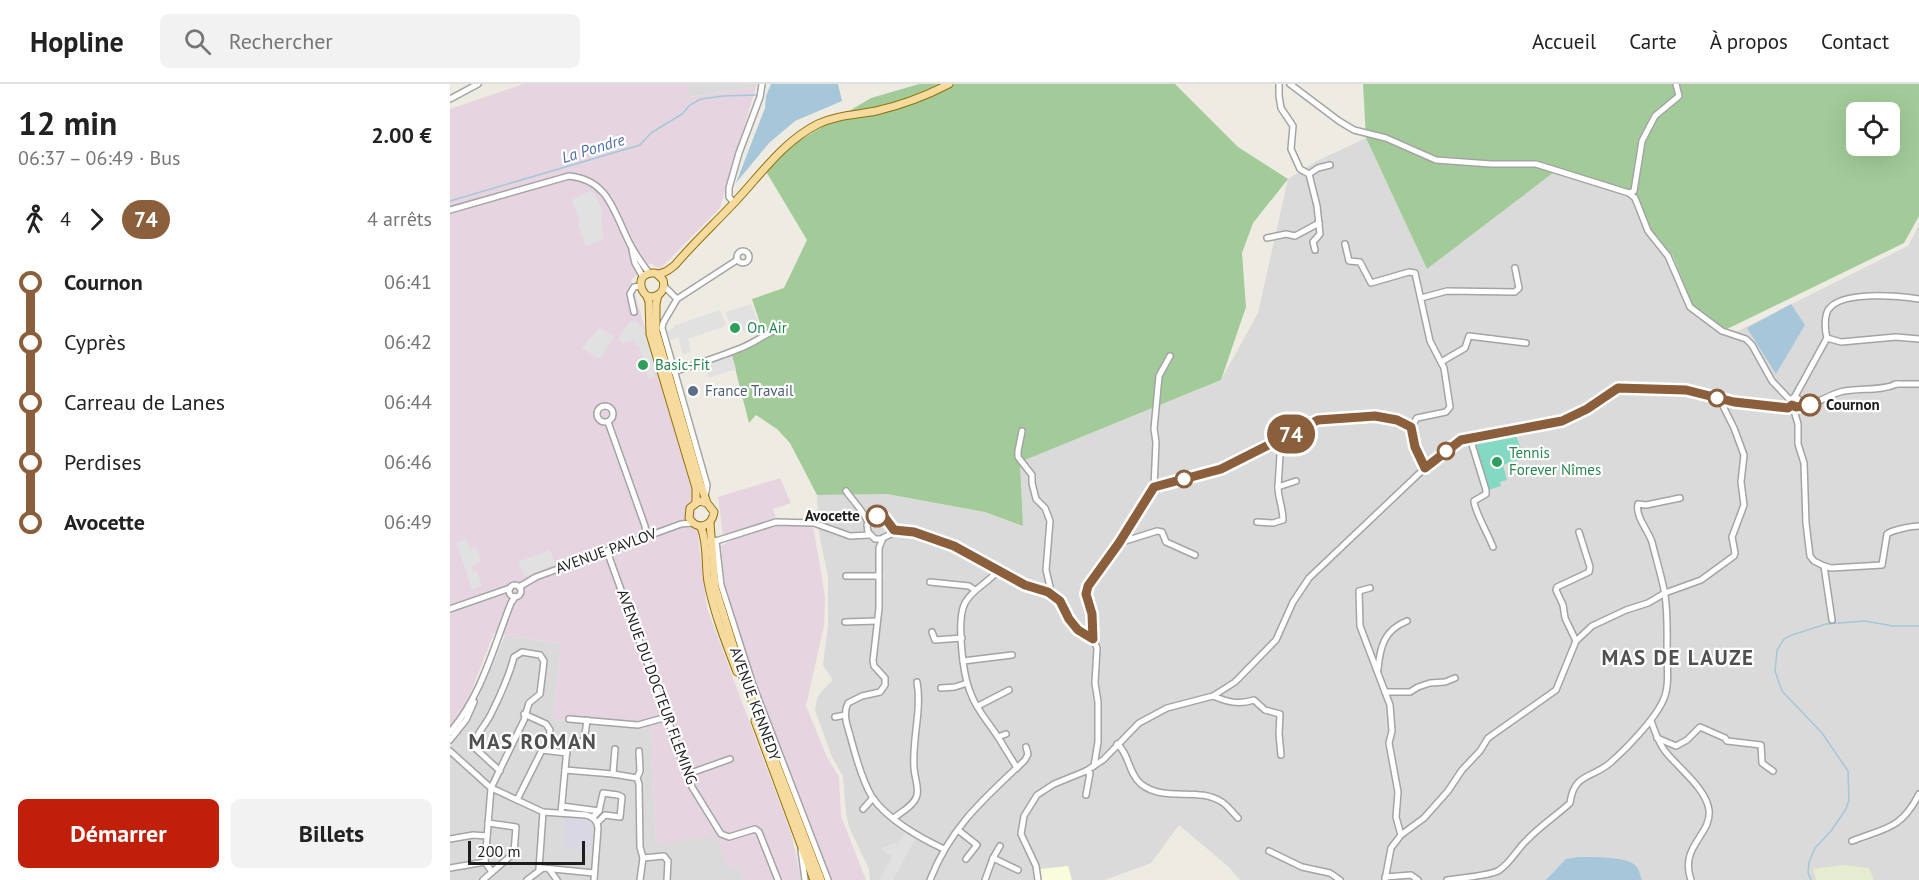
<!DOCTYPE html>
<html lang="fr">
<head>
<meta charset="utf-8">
<style>
	body { margin:0; font-family:"PT Sans",sans-serif; background:#f2f2f2; color:#222; height:100vh; display:flex; flex-direction:column; font-size:22px; white-space:nowrap }
	* { box-sizing:border-box; margin:0 }
	p { font-size:20px; color:#767676 }
	.icon { flex:none; width:33px; height:33px; fill:none; stroke:currentColor; stroke-width:2; stroke-linecap:round; stroke-linejoin:round }
	.map { position:relative; flex:1; overflow:hidden }
	.panel { display:flex; flex-direction:column; background:#fff; width:450px }
	.panel>* { flex:none }
	.badge { padding:0 12px; border-radius:20px; font-size:21px; line-height:39px }
	.tools { position:absolute; left:1396px; top:18px; display:grid; gap:12px }
	.tools a { display:grid; place-items:center; width:54px; height:54px; border-radius:9px; background:#fff; box-shadow:0 6px 24px #0002; font-size:30px }
	.scale { position:absolute; left:18px; bottom:15px; width:117px; box-sizing:border-box; padding-left:6px; border:3px solid #1d1d1d; border-top:0; font-size:16px; line-height:21px; white-space:nowrap; color:#1d1d1d; -webkit-text-stroke:4px #fff; paint-order:stroke }
	.map>.badge { position:absolute; translate:-50% -50%; box-shadow:0 0 0 3px #fff }
	.legs { display:flex; align-items:center; gap:9px; height:66px; padding:0 18px; font-size:20px }
	.legs p { margin-inline-start:auto }
	.overview { display:flex; align-items:center; justify-content:space-between; height:102px; padding:0 18px }
	h1 { font-size:33px; font-weight:800; line-height:45px }
	.cta { display:flex; gap:12px; margin-top:auto; padding:12px 18px }
	.cta a { flex:1; height:69px; border-radius:9px; background:#c01f0a; color:#fff; font-size:24px; font-weight:800; line-height:69px; text-align:center }
	.cta a+a { background:#f2f2f2; color:#222 }
	ul { padding:0 18px; list-style:none }
	li { display:flex; align-items:center; gap:21px; height:60px; font-size:22px }
	li i { display:grid; place-items:center; width:9px; height:100%; margin:0 8px; background:currentColor }
	li i::after { content:''; width:15px; height:15px; margin:-8px; border:4px solid; border-radius:50%; background:#fff }
	li p { margin-inline-start:auto }
	li:first-child i { background:linear-gradient(#0000 50%,currentColor 0) }
	li:last-child i { background:linear-gradient(currentColor 50%,#0000 0) }
	header { display:flex; align-items:center; gap:36px; box-sizing:border-box; height:84px; padding:0 30px; background:#fff; border-bottom:2px solid #e0e0e0 }
	header strong { font-size:28px }
	nav { display:flex; gap:33px; margin-inline-start:auto; font-size:21px }
	.search { width:420px; height:54px; background:#f2f2f2; display:flex; align-items:center; gap:15px; box-sizing:border-box; padding:0 21px; border-radius:9px; color:#767676; font-size:22px }
	main { display:flex; flex:1; min-height:0 }
	.map>svg:first-child { display:block }
	.residential { fill:#dbdada }
	.industrial { fill:#e6d5e1 }
	.education { fill:#f9fddc }
	.farmland { fill:#e6eccf }
	.forest { fill:#a2cb99; fill-rule:evenodd }
	.pitch { fill:#84d9c2 }
	.parking { fill:#e1e1e1 }
	.plaza { fill:#d9d7e3 }
	.water { fill:#a5c7d9 }
	.lines { fill:none; stroke-linecap:round; stroke-linejoin:round }
	.stream { stroke:#a5c7d9; stroke-width:1.5 }
	.minor-casing { stroke:#a4a4a4; stroke-width:8 }
	.major-casing { stroke:#8e7107; stroke-width:9 }
	.minor { stroke:#fff; stroke-width:5 }
	.major { stroke:#f7db9e; stroke-width:7 }
	.line-1-casing { stroke:#fff; stroke-width:14 }
	.line-1 { stroke:#8b5e3c; stroke-width:9 }
	.leisure-dot { fill:#2e9e5b; stroke:#fff; stroke-width:2 }
	.service-dot { fill:#5c6f8a; stroke:#fff; stroke-width:2 }
	.stop-1-dot { fill:#fff; stroke:#8b5e3c; stroke-width:3 }
	.labels { text-anchor:middle; stroke-width:4.5; stroke-linejoin:round; paint-order:stroke }
	.leisure-label { font-size:15px; fill:#27864d; stroke:#fff; text-anchor:start }
	.service-label { font-size:15px; fill:#4e5e75; stroke:#fff; text-anchor:start }
	.stop-label { font-size:15px; font-weight:bold; fill:#1d1d1d; stroke:#fff; text-anchor:start }
	.street-label { font-size:15px; fill:#1d1d1d; stroke:#fff }
	.water-label { font-size:16px; font-style:italic; fill:#4e70a7; stroke:#fff }
	.district-label { font-size:21px; font-weight:bold; letter-spacing:1.5px; fill:#505050; stroke:#fff }
</style>
</head>
<body>
<header>
<strong>Hopline</strong>
<div class="search"><svg class="icon" aria-label="search" viewBox="0 0 24 24"><circle cx="10" cy="10" r="6"/><path d="M15 15l6 6"/></svg>Rechercher</div>
<nav><a>Accueil</a><a>Carte</a><a>À propos</a><a>Contact</a></nav>
</header>
<main>
<section class="panel">
<div class="overview"><div><h1>12 min</h1><p>06:37 – 06:49 · Bus</p></div><b>2.00 €</b></div>
<div class="legs"><svg class="icon" aria-label="walk" viewBox="0 0 24 24"><circle cx="13" cy="4" r="2"/><path d="M13 8l-2 6 4 7M11 14l-3 7M7 12l3-4h3l4 4"/></svg>4<svg class="icon" aria-label="forward" viewBox="0 0 24 24"><path d="M9 5l7 7-7 7"/></svg><b class="badge" style="background:#8b5e3c;color:#fff">74</b><p>4 arrêts</p></div>
<ul>
<li><i style="color:#8b5e3c"></i><b>Cournon</b><p>06:41</p></li>
<li><i style="color:#8b5e3c"></i><span>Cyprès</span><p>06:42</p></li>
<li><i style="color:#8b5e3c"></i><span>Carreau de Lanes</span><p>06:44</p></li>
<li><i style="color:#8b5e3c"></i><span>Perdises</span><p>06:46</p></li>
<li><i style="color:#8b5e3c"></i><b>Avocette</b><p>06:49</p></li>
</ul>
<div class="cta"><a>Démarrer</a><a>Billets</a></div>
</section>
<div class="map">
<svg width="1469" height="796" viewBox="0 0 1469 796">
	<rect width="100%" height="100%" fill="#eeebe3"/>
	<!-- residential -->
	<g class="residential">
		<polygon points="237,0 307,0 306,3 239,13"/>
		<polygon points="916,54 977,185 1103,88 1172,104 1186,115 1197,141 1223,172 1243,223 1275,246 1288,247 1458,162 1469,141 1469,796 790,796 779,783 729,741 701,779 655,796 420,796 419,785 399,743 396,729 393,692 382,673 365,626 367,614 372,607 383,596 373,581 378,542 378,493 368,444 367,411 437,410 535,428 573,442 570,378 771,296 808,229 838,95 867,77"/>
		<polygon points="55,551 111,560 103,636 201,644 206,759 267,749 277,783 289,781 294,796 0,796 0,662 16,643"/>
	</g>
	<!-- industrial -->
	<g class="industrial">
		<polygon points="73,0 237,0 240,13 306,3 270,124 210,185 200,179 181,196 243,410 257,524 342,752 351,796 294,796 289,781 277,783 266,750 206,760 201,645 103,636 111,560 44,549 17,618 0,643 0,25"/>
		<polygon points="330,394 341,419 323,425 326,434 273,451 268,413"/>
		<polygon points="327,440 363,442 372,493 375,514 374,541 356,622 377,673 389,693 391,732 416,796 380,796 300,586 275,503 271,462 285,454"/>
	</g>
	<!-- education -->
	<polygon class="education" points="618,782 622,796 591,796 590,785"/>
	<!-- farmland -->
	<polygon class="farmland" points="1393,781 1419,784 1424,796 1366,796 1363,785"/>
	<!-- forest -->
	<g class="forest">
		<polygon points="469,0 725,0 788,63 838,95 803,139 792,169 796,223 771,296 570,378 573,442 535,428 437,410 367,411 340,359 327,345 306,331 299,339 282,272 315,254 302,215 334,204 357,156 314,84 342,61 421,14"/>
		<path d="M913 0H1469V132L1454 159 1275 246 1243 223 1223 172 1197 141 1186 114 1172 104 1104 88 977 185 916 54ZM1407 28H1440V62H1407Z"/>
	</g>
	<!-- pitch -->
	<polygon class="pitch" points="1065,348 1074,374 1053,381 1057,396 1050,398 1051,402 1039,406 1023,356"/>
	<!-- parking -->
	<g class="parking">
		<polygon points="140,107 145,111 153,126 151,135 154,155 136,162 128,141 130,138 122,116"/>
		<polygon points="301,220 312,248 303,252 301,246 294,248 291,240 285,242 284,239 280,240 275,228"/>
		<polygon points="270,226 276,240 273,243 238,255 241,268 233,271 229,257 230,253 221,256 217,247 224,244 223,242"/>
		<polygon points="185,236 196,247 207,287 204,289 205,294 198,295 189,261 186,262 184,256 173,259 168,255 180,238"/>
		<polygon points="150,243 164,253 149,275 132,264"/>
		<polygon points="282,272 286,285 259,294 254,281"/>
		<polygon points="16,455 20,465 26,463 31,478 22,482 23,487 26,486 32,502 22,505 6,459"/>
		<polygon points="100,466 105,480 75,492 68,478"/>
		<polygon points="455,748 465,755 443,796 429,796 442,772 433,767 432,764 445,759 447,761"/>
	</g>
	<!-- plaza -->
	<polygon class="plaza" points="116,734 141,735 144,738 145,742 142,767 114,765"/>
	<!-- water -->
	<g class="water">
		<polygon points="321,0 388,0 392,17 345,37 319,59 286,99 315,24 316,12"/>
		<polygon points="1341,220 1355,241 1326,290 1297,244"/>
		<path d="M1128 773C1140 773 1178 772 1186 782 1189 785 1190 791 1192 796H1096L1116 775Z"/>
	</g>
	<g class="lines">
		<!-- stream -->
		<g class="stream">
			<polyline points="0,117 190,61 201,49 232,30 240,21 251,15 273,12 307,11"/>
			<polyline points="1361,796 1358,789 1359,778 1365,764 1381,747 1396,725 1399,716 1398,687 1372,649 1332,607 1325,587 1327,566 1334,555 1342,551 1376,540 1415,537 1443,542 1469,542"/>
		</g>
		<defs>
			<g id="minor">
				<polyline points="829,0 829,12 831,24 843,42 841,65 850,85 859,90 867,122 870,150 863,158 865,166"/>
				<polyline points="840,0 889,37 904,46 936,54 986,76 1041,80 1086,80 1179,109 1185,114 1198,147 1218,172 1240,223 1272,247 1296,255 1302,261 1322,297 1341,317"/>
				<polyline points="0,15 28,0"/>
				<polyline points="859,90 868,84 880,81"/>
				<polyline points="1179,109 1184,107 1192,57 1205,32 1229,12 1226,0"/>
				<polyline points="284,119 279,113 279,104 289,69 310,13 312,0"/>
				<path d="M0 126 119 92C160 96 164 130 181 162 186 171 193 181 199 189"/>
				<polyline points="817,154 836,150 845,152 869,139"/>
				<polyline points="895,160 899,177 910,178 921,199 959,188 965,189 980,257 994,284 1000,323 996,328 967,334 961,343"/>
				<polyline points="182,166 185,179 193,193"/>
				<circle cx="293" cy="173" r="6"/>
				<polyline points="214,202 227,215 287,176"/>
				<polyline points="971,214 997,207 1065,208 1069,204 1065,184"/>
				<polyline points="227,215 213,239 212,244 257,401 255,413"/>
				<polyline points="184,228 180,210 184,203 190,202"/>
				<path d="M1377 254C1375 247 1374 234 1378 226 1391 206 1449 212 1469 215"/>
				<polyline points="991,278 1015,264 1019,252 1076,259"/>
				<path d="M224 288C246 280 269 273 291 264 306 258 318 248 333 243"/>
				<polyline points="1445,300 1469,300"/>
				<circle cx="1345" cy="318" r="4.5"/>
				<polyline points="1344,314 1377,254 1391,258 1446,253 1469,255"/>
				<path d="M1349 322C1367 321 1374 313 1390 308 1409 303 1428 308 1447 300"/>
				<circle cx="155" cy="330" r="8"/>
				<polyline points="1343,323 1348,340 1348,360 1354,379 1356,439 1360,472 1364,477 1374,482 1382,536"/>
				<polyline points="158,338 195,442 196,452"/>
				<polyline points="572,347 568,367 568,373 582,391 582,399 586,415 595,424 600,437 596,486 602,511"/>
				<path d="M1020 354 1036 406V410L1024 417C1024 426 1039 452 1043 463"/>
				<polyline points="831,355 828,403 846,397"/>
				<polyline points="704,403 706,358 704,345 709,292 720,272"/>
				<path d="M396 407C403 417 414 427 418 439"/>
				<path d="M807 438 823 439 833 436C833 424 828 414 828 403"/>
				<path d="M450 448C441 445 440 436 431 433L423 434 417 441 418 448 425 455H431L443 449H463L512 465 575 501 602 511 614 523 624 542 643 555"/>
				<path d="M433 454 429 464V524L423 577 424 582 435 594V601L430 608 412 612 398 619C392 631 398 643 401 655 406 674 412 696 422 713 437 735 470 754 494 765"/>
				<polyline points="264,456 266,457 326,438 364,439 400,452 420,451"/>
				<polyline points="266,457 271,501 303,601 378,796"/>
				<polyline points="669,459 707,447 712,448 716,458 745,471"/>
				<polyline points="157,467 242,703 271,750 279,753 305,745 309,748 328,796"/>
				<path d="M1374 482 1381 484 1432 481 1437 450C1442 446 1462 442 1469 442"/>
				<path d="M548 486C539 499 523 504 515 519 506 536 513 592 521 610 526 625 539 639 548 653L556 650"/>
				<polyline points="396,492 429,492"/>
				<polyline points="480,498 519,502 525,506"/>
				<circle cx="65" cy="507" r="6"/>
				<polyline points="69,503 86,493 231,440 242,439"/>
				<polyline points="920,504 909,507 910,542 940,621 942,647 939,659 948,708 946,733 951,751"/>
				<polyline points="0,525 60,504"/>
				<polyline points="395,538 427,537"/>
				<polyline points="482,548 485,556 512,554"/>
				<polyline points="1126,557 1115,534 1113,521 1106,506 1107,503 1139,488 1140,483 1129,448"/>
				<polyline points="513,577 562,571"/>
				<path d="M928 585C930 563 934 546 957 537"/>
				<polyline points="491,604 505,603 517,599"/>
				<polyline points="935,608 960,608 968,603 980,599 995,598 1005,594"/>
				<path d="M763 612C778 618 788 621 804 616L815 626 830 630 829 650 831 671"/>
				<polyline points="528,622 559,606"/>
				<polyline points="74,630 96,640 100,646 99,657 92,666"/>
				<polyline points="385,633 395,631"/>
				<polyline points="119,635 188,641 217,633"/>
				<path d="M1201 637C1205 647 1208 658 1215 667 1228 684 1256 704 1259 726 1262 751 1229 762 1241 796"/>
				<path d="M0 648C31 613 44 562 61 519L65 513"/>
				<polyline points="548,653 567,684"/>
				<polyline points="1207,654 1226,662 1237,656 1250,643 1275,654 1277,657 1311,661 1312,679 1323,687"/>
				<polyline points="0,656 16,636 24,618"/>
				<path d="M667 660C679 669 678 689 691 700 715 719 748 702 772 718 778 722 783 729 788 734"/>
				<path d="M0 667 41 704 48 707 93 728 136 731C143 733 147 736 148 744L144 796"/>
				<path d="M644 682 648 658V618L645 599 647 564 643 555 642 529 636 510 638 502 669 459 704 403 771 385 868 336C900 333 931 329 961 343L965 363 975 384"/>
				<polyline points="115,686 163,690 187,694 189,700 190,763 193,774 190,796"/>
				<polyline points="163,690 165,665"/>
				<polyline points="238,690 280,675"/>
				<polyline points="187,694 190,687 189,667"/>
				<polyline points="636,711 640,689 636,687"/>
				<polyline points="67,716 92,666 117,669"/>
				<polyline points="112,722 149,727"/>
				<polyline points="413,725 423,714"/>
				<polyline points="111,729 117,664 124,657 134,658 137,636"/>
				<polyline points="143,733 149,727 153,709 168,711 172,713 170,733 155,731 147,739"/>
				<path d="M444 734C451 728 465 721 467 711 469 702 464 692 464 683 462 655 472 626 467 598"/>
				<polyline points="508,746 527,761 516,775"/>
				<polyline points="0,755 23,751 37,752"/>
				<path d="M1402 757C1434 744 1451 746 1469 710"/>
				<polyline points="351,766 355,796"/>
				<polyline points="819,767 852,783 880,789 890,796"/>
				<polyline points="193,774 214,772 218,777 217,796"/>
				<polyline points="543,774 568,786"/>
				<polyline points="0,784 35,778"/>
				<polyline points="89,785 93,728"/>
				<polyline points="99,785 107,796"/>
				<path d="M42 788 35 778 41 704 74 636 79 619 90 610 94 577 90 571 72 568 64 573C59 592 50 612 41 630 36 641 24 651 25 664L50 687"/>
				<polyline points="935,793 961,791 968,796"/>
				<polyline points="33,796 64,769 66,743 38,739"/>
				<polyline points="77,796 93,784 144,789"/>
				<path d="M480 796C501 742 535 714 575 676L578 670 576 663"/>
				<polyline points="535,796 543,774 550,762"/>
				<polyline points="588,796 586,782 571,750 574,732 587,711 604,700 636,687 653,676 689,639 717,624 763,612 785,598 826,556 843,518 859,494 977,382 1004,361 1020,354 1112,337 1137,325 1168,304 1237,306 1284,318 1338,324 1342,321"/>
				<polyline points="935,796 941,764 951,751 974,734 998,707 1012,686 1030,667 1038,654 1106,606 1126,557 1142,542 1176,526 1198,519 1215,509 1251,496 1284,472 1285,469 1282,453 1294,421 1291,398 1294,371 1284,344 1270,316"/>
				<path d="M997 796C1010 794 1037 792 1048 787 1061 779 1066 766 1077 756 1090 742 1106 732 1120 719 1124 689 1141 695 1160 679 1176 665 1212 629 1216 608 1219 596 1217 583 1217 571 1217 551 1218 532 1215 511 1212 493 1206 475 1202 458 1198 446 1185 432 1188 420L1196 421 1230 414"/>
			</g>
			<g id="major">
				<path d="M207 190 213 196C216 207 208 215 197 212 189 205 187 190 202 189 211 188 203 192 212 189 217 188 221 184 225 181 243 160 263 141 282 121 309 93 332 58 368 40 387 31 406 31 426 27 452 21 476 12 499 0"/>
				<path d="M208 211 206 220V248L250 399 257 419 264 428C262 443 247 447 239 434L240 424 249 417 257 419"/>
				<polyline points="197,212 199,218 200,250 246,404 246,419"/>
				<polyline points="260,439 265,503 293,593 371,796"/>
				<path d="M251 443C258 460 255 480 258 498 264 529 276 559 287 588"/>
				<polyline points="305,637 364,796"/>
			</g>
		</defs>
		<!-- minor casing -->
		<use href="#minor" class="minor-casing"/>
		<!-- major casing -->
		<use href="#major" class="major-casing"/>
		<!-- minor -->
		<use href="#minor" class="minor"/>
		<!-- major -->
		<use href="#major" class="major"/>
	</g>
	<g class="lines">
		<defs>
			<polyline id="line-1" points="427,432 435,434 444,446 464,448 504,462 575,501 598,508 610,517 619,535 628,546 643,555 642,530 636,510 638,502 669,459 704,403 771,385 868,336 925,332 947,336 961,343 965,363 975,384 1011,356 1112,337 1137,325 1168,304 1236,306 1284,318 1338,324 1342,321 1346,323 1360,321"/>
		</defs>
		<!-- line-1 casing -->
		<use href="#line-1" class="line-1-casing"/>
		<!-- line-1 -->
		<use href="#line-1" class="line-1"/>
	</g>
	<!-- markers -->
	<g class="leisure-dot">
		<circle cx="285" cy="244" r="6"/>
		<circle cx="193" cy="281" r="6"/>
		<circle cx="1047" cy="378" r="6"/>
	</g>
	<circle class="service-dot" cx="243" cy="307" r="6"/>
	<g class="stop-1-dot">
		<circle cx="1267" cy="314" r="8"/>
		<circle cx="1360" cy="321" r="10"/>
		<circle cx="996" cy="367" r="8"/>
		<circle cx="734" cy="395" r="8"/>
		<circle cx="427" cy="432" r="10"/>
	</g>
	<g class="labels">
		<!-- leisure labels -->
		<g class="leisure-label">
			<text x="297" y="249">On Air</text>
			<text x="205" y="286">Basic-Fit</text>
			<text x="1059" y="374">Tennis<tspan x="1059" dy="17">Forever Nîmes</tspan></text>
		</g>
		<!-- service labels -->
		<g class="service-label">
			<text x="255" y="312">France Travail</text>
		</g>
		<!-- stop labels -->
		<g class="stop-label">
			<text x="1376" y="326">Cournon</text>
			<text x="410" y="437" text-anchor="end">Avocette</text>
		</g>
		<!-- street labels -->
		<g class="street-label">
			<text transform="translate(156 467) rotate(-20)" y="5">AVENUE PAVLOV</text>
			<text transform="translate(207 603) rotate(70)" y="5">AVENUE DU DOCTEUR FLEMING</text>
			<text transform="translate(305 620) rotate(70)" y="5">AVENUE KENNEDY</text>
		</g>
		<!-- water labels -->
		<g class="water-label">
			<text transform="translate(143 64) rotate(-17)" y="6">La Pondre</text>
		</g>
		<!-- district labels -->
		<g class="district-label">
			<text x="1228" y="581">MAS DE LAUZE</text>
			<text x="83" y="665">MAS ROMAN</text>
		</g>
	</g>
</svg>
<div class="tools">
<a><svg class="icon" aria-label="locate" viewBox="0 0 24 24"><circle cx="12" cy="12" r="6"/><path d="M12 2v4M12 18v4M2 12h4M18 12h4"/></svg></a>
</div>
<div class="scale">200 m</div>
<b class="badge" style="left:841px;top:350px;background:#8b5e3c;color:#fff">74</b>
</div>
</main>
</body>
</html>
